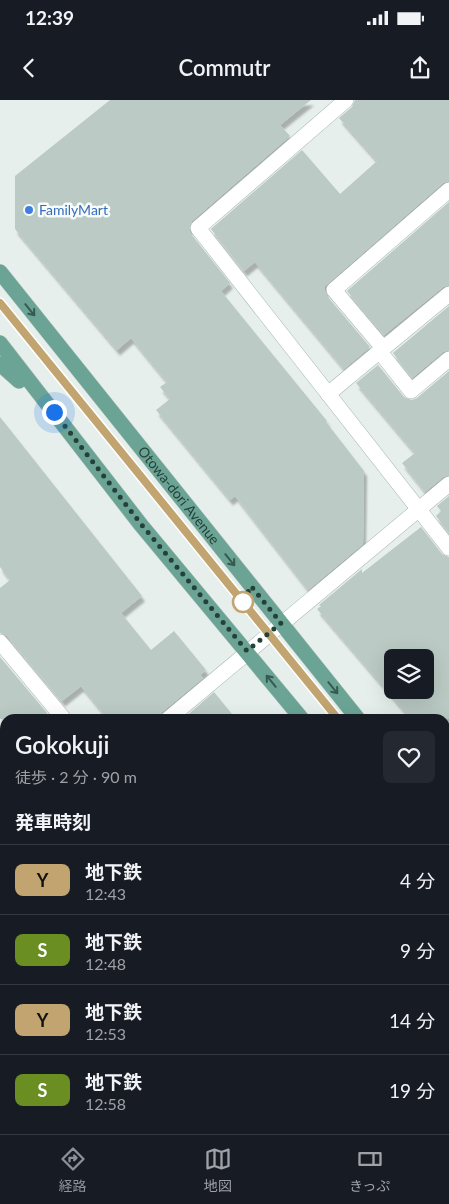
<!DOCTYPE html>
<html lang="ja">
<head>
<meta charset="utf-8">
<style>
	body { margin:0; font-family:Lato,"Noto Sans JP",sans-serif; background:#242831; color:#f1f3f6; height:100vh; display:flex; flex-direction:column; font-size:19px; white-space:nowrap }
	* { box-sizing:border-box; margin:0 }
	p { font-size:16px; color:#9ea1a6 }
	.icon { flex:none; width:28px; height:28px; fill:none; stroke:currentColor; stroke-width:2; stroke-linecap:round; stroke-linejoin:round }
	.map { position:relative; flex:1; overflow:hidden }
	.drawer { position:absolute; left:0px; top:614px; width:450px; height:421px; display:flex; flex-direction:column; background:#171b24; border-radius:15px 15px 0 0; box-shadow:0 5px 20px #0002 }
	.drawer>* { flex:none }
	.badge { padding:0 10px; border-radius:8px; font-size:18px; line-height:32px }
	.tools { position:absolute; left:384px; top:549px; display:grid; gap:10px }
	.tools a { display:grid; place-items:center; width:50px; height:50px; border-radius:8px; background:#171b24; box-shadow:0 5px 20px #0002; font-size:25px }
	.you { position:absolute; width:25px; height:25px; margin:-12px; border:4px solid #fff; border-radius:50%; background:#1a73e8; box-shadow:0 0 0 8px #1a73e833 }
	.map>.badge { position:absolute; translate:-50% -50%; box-shadow:0 0 0 2px #fff }
	h2 { padding:0 15px; font-size:19px; line-height:45px }
	.round { display:grid; place-items:center; flex:none; width:52px; height:52px; border-radius:8px; background:#242831 }
	.overview { display:flex; align-items:center; justify-content:space-between; height:85px; padding:0 15px }
	h1 { font-size:24px; font-weight:600; line-height:38px }
	ul { padding:0; list-style:none }
	li { display:flex; align-items:center; gap:15px; height:70px; padding:0 15px; border-top:1px solid #363941 }
	li div { flex:1 }
	li b { display:block; font-size:19px }
	li em { font-style:normal }
	li .badge { min-width:55px; font-weight:700; text-align:center }
	.status { display:flex; justify-content:space-between; align-items:center; height:35px; padding:0 25px; background:#171b24; direction:ltr }
	.status svg { height:14px; fill:currentColor }
	header { display:flex; justify-content:space-between; align-items:center; height:65px; padding:0 15px; background:#171b24; font-size:22px; font-weight:600 }
	.tab-bar { display:flex; justify-content:space-around; align-items:center; height:70px; border-top:1px solid #363941; background:#171b24; font-size:14px; color:#9ea1a6 }
	.tab-bar a { display:grid; justify-items:center; gap:2px }
	.tab-bar .active { color:#8c9099 }
	.map>svg:first-child { display:block }
	.building { fill:#bbcac4; fill-rule:evenodd; filter:url(#shadow) }
	.lines { fill:none; stroke-linecap:round; stroke-linejoin:round }
	.minor-casing { stroke:#a8b7b2; stroke-width:16 }
	.major-casing { stroke:#c2cac8; stroke-width:16 }
	.highway-casing { stroke:#c2cac8; stroke-width:16 }
	.minor { stroke:#fff; stroke-width:15 }
	.major { stroke:#6ba495; stroke-width:15 }
	.highway { stroke:#306e61; stroke-width:15 }
	.oneway { stroke:#365a50 }
	.line-casing { stroke:#fff; stroke-width:11 }
	.line { stroke:#c1a470; stroke-width:8 }
	.walk { stroke:#244139; stroke-width:5; stroke-dasharray:0 9 }
	.shop-dot { fill:#3f7fe0; stroke:#f7fbf9; stroke-width:2 }
	.stop-dot { fill:#fff; stroke:#c1a470; stroke-width:2.5 }
	.labels { text-anchor:middle; stroke-width:5; stroke-linejoin:round; paint-order:stroke }
	.shop-label { font-size:14px; fill:#366cbe; stroke:#f7fbf9; text-anchor:start }
	.street-label { font-size:14px; fill:#244139; stroke:#f7fbf9 }
</style>
</head>
<body>
<div class="status"><b>12:39</b><svg viewBox="0 0 49 12"><path d="M0 12V9h3v3zM5 12V6h3v6zM10 12V3h3v9zM15 12V0h3v12zM26 1h20v11H26zM47 4h2v5h-2z"/></svg></div>
<header><svg class="icon" aria-label="back" viewBox="0 0 24 24"><path d="M15 5l-7 7 7 7"/></svg>Commutr<svg class="icon" aria-label="share" viewBox="0 0 24 24"><path d="M12 15V3M7 8l5-5 5 5M5 13v7h14v-7"/></svg></header>
<div class="map">
<svg width="449" height="1034" viewBox="0 0 449 1034">
	<defs>
		<filter id="shadow"><feDropShadow dx="3" dy="5.5" stdDeviation="1" flood-color="#0004"/></filter>
	</defs>
	<rect width="100%" height="100%" fill="#e6efeb"/>
	<!-- building -->
	<g class="building">
		<polygon points="110,0 311,0 280,25 290,36 192,121 189,129 191,134 230,183 221,191 327,321 326,322 364,371 363,444 308,490 235,396 230,400 156,310 170,299 160,287 167,282 131,238 117,250 15,129 15,76"/>
		<polygon points="355,0 449,0 449,81 443,83 325,186 325,191 327,196 370,247 344,269 255,162 244,171 211,129 302,50 340,94 377,61 339,18 352,7"/>
		<polygon points="449,102 449,185 443,187 384,235 347,191"/>
		<polygon points="449,206 449,250 443,252 412,278 393,253"/>
		<polygon points="378,265 404,297 412,300 417,298 449,271 449,375 443,377 425,392 402,363 415,353 356,283"/>
		<polygon points="0,317 142,496 121,513 151,550 174,531 206,570 200,575 203,578 162,612 159,619 108,619 81,586 62,601 7,536 0,533 0,488 10,480 0,467"/>
		<polygon points="449,396 449,433 436,416 441,411 437,406"/>
		<path d="M421 427 442 454 449 457V619H411L317 509 321 506 319 505 362 469V473ZM392 558H425V590H392Z"/>
		<polygon points="0,557 47,613 40,619 0,619"/>
		<polygon points="214,592 236,619 183,619"/>
	</g>
	<g class="lines">
		<defs>
			<g id="minor">
				<polyline points="346,0 198,128 449,448"/>
				<polyline points="383,248 334,190 449,90"/>
				<polyline points="380,252 411,291 449,259"/>
				<polyline points="328,294 449,194"/>
				<polyline points="0,542 64,619"/>
				<polyline points="168,619 449,384"/>
			</g>
			<g id="major">
				<path id="s1" d="M0 172 358 619"/>
				<polyline points="0,243 141,425 302,619"/>
				<polyline points="0,264 19,281"/>
				<polyline points="445,728 449,733"/>
				<polyline points="445,796 449,801"/>
			</g>
			<g id="highway">
				<polyline points="0,703 5,706"/>
				<polyline points="0,761 5,766"/>
				<polyline points="0,828 5,833"/>
				<polyline points="0,860 5,865"/>
				<polyline points="166,1030 170,1034"/>
				<polyline points="232,1030 236,1034"/>
				<polyline points="284,1030 287,1034"/>
			</g>
		</defs>
		<!-- minor casing -->
		<use href="#minor" class="minor-casing"/>
		<!-- major casing -->
		<use href="#major" class="major-casing"/>
		<!-- highway casing -->
		<use href="#highway" class="highway-casing"/>
		<!-- minor -->
		<use href="#minor" class="minor"/>
		<!-- major -->
		<use href="#major" class="major"/>
		<!-- highway -->
		<use href="#highway" class="highway"/>
	</g>
	<!-- one-way arrows -->
	<defs><path id="oneway-shaft" d="M-6 0H5M1.5-3L5.5 0L1.5 3" fill="none" stroke-width="1.6" stroke-linecap="round" stroke-linejoin="round" transform="scale(1.25)"/></defs>
	<g class="oneway">
		<use href="#oneway-shaft" transform="translate(30 210) rotate(51)"/>
		<use href="#oneway-shaft" transform="translate(230 460) rotate(51)"/>
		<use href="#oneway-shaft" transform="translate(271 581) rotate(-129)"/>
		<use href="#oneway-shaft" transform="translate(333 588) rotate(51)"/>
	</g>
	<g class="lines">
		<defs>
			<polyline id="line" points="0,203 338,619"/>
		</defs>
		<!-- line casing -->
		<use href="#line" class="line-casing"/>
		<!-- line -->
		<use href="#line" class="line"/>
		<!-- walk -->
		<polyline class="walk" points="54,312 141,424 247,551 281,523 251,486 243,502"/>
	</g>
	<!-- markers -->
	<circle class="shop-dot" cx="29" cy="110" r="5"/>
	<circle class="stop-dot" cx="243" cy="502" r="10"/>
	<g class="labels">
		<!-- shop labels -->
		<g class="shop-label">
			<text x="39" y="115">FamilyMart</text>
		</g>
		<!-- street labels -->
		<g class="street-label">
			<text dy="5" stroke="none"><textPath href="#s1" startOffset="286">Otowa-dori Avenue</textPath></text>
		</g>
	</g>
</svg>
<div class="tools">
<a><svg class="icon" aria-label="layers" viewBox="0 0 24 24"><path d="M12 4l9 5-9 5-9-5zM3 14l9 5 9-5"/></svg></a>
</div>
<div class="you" style="left:54px;top:312px"></div>
<section class="drawer">
<div class="overview"><div><h1>Gokokuji</h1><p>徒歩 · 2 分 · 90 m</p></div><a class="round"><svg class="icon" aria-label="heart" viewBox="0 0 24 24"><path d="M12 20l-8-8c-3-5 5-10 8-4 3-6 11-1 8 4z"/></svg></a></div>
<h2>発車時刻</h2>
<ul>
<li><span class="badge" style="background:#c1a470;color:#111">Y</span><div><b>地下鉄</b><p>12:43</p></div><em>4 分</em></li>
<li><span class="badge" style="background:#6b8e23;color:#fff">S</span><div><b>地下鉄</b><p>12:48</p></div><em>9 分</em></li>
<li><span class="badge" style="background:#c1a470;color:#111">Y</span><div><b>地下鉄</b><p>12:53</p></div><em>14 分</em></li>
<li><span class="badge" style="background:#6b8e23;color:#fff">S</span><div><b>地下鉄</b><p>12:58</p></div><em>19 分</em></li>
</ul>
</section>
</div>
<nav class="tab-bar">
<a class="active"><svg class="icon" aria-label="directions" viewBox="0 0 24 24"><path d="M12 3l9 9-9 9-9-9zM9 14v-3h6M13 9l2 2-2 2"/></svg>経路</a>
<a><svg class="icon" aria-label="map" viewBox="0 0 24 24"><path d="M3 6l6-2 6 2 6-2v14l-6 2-6-2-6 2zM9 4v14M15 6v14"/></svg>地図</a>
<a><svg class="icon" aria-label="tickets" viewBox="0 0 24 24"><path d="M3 7h18v10H3zM15 7v10"/></svg>きっぷ</a>
</nav>
</body>
</html>
